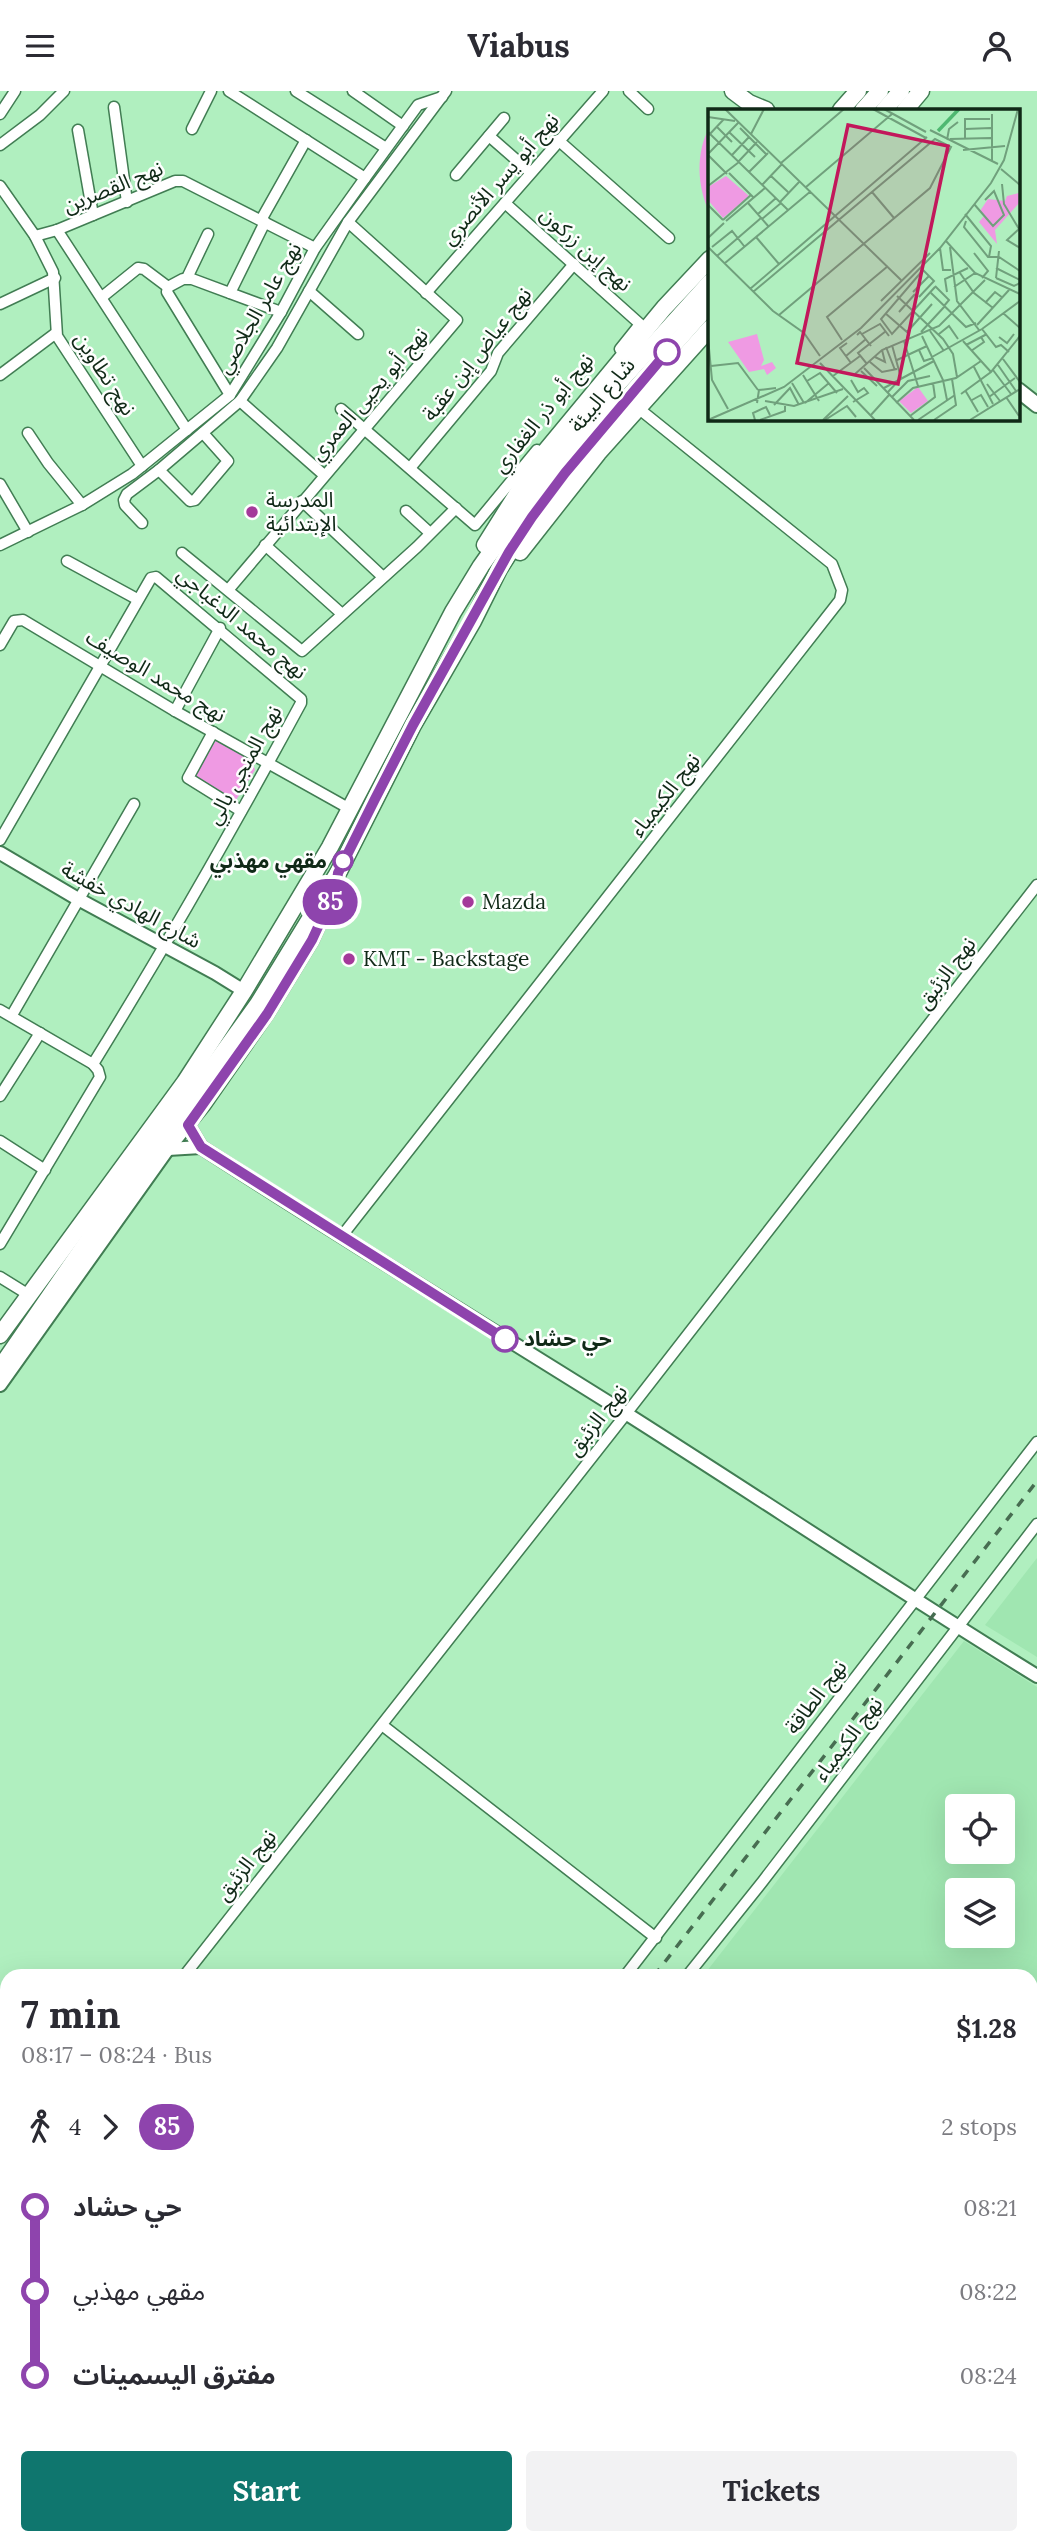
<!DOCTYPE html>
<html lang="en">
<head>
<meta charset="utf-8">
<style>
	body { margin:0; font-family:Lora,"Noto Sans Arabic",serif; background:#f2f2f3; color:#2b2b33; height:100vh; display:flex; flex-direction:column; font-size:26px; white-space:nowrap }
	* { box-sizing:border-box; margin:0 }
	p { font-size:23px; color:#7c7c81 }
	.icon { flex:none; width:38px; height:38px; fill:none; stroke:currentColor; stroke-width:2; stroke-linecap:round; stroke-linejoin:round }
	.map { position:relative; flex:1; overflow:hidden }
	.sheet { position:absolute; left:0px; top:1878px; width:1038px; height:576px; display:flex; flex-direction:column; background:#fff; border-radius:21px 21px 0 0; box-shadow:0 7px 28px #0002 }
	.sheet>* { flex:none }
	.badge { padding:0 14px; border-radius:23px; font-size:24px; line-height:46px }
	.fabs { position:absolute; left:945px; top:1703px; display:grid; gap:14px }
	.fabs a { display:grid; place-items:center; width:70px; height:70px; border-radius:7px; background:#fff; box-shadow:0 7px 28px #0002; font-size:35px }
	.map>.badge { position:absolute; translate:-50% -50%; box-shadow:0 0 0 4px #fff }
	.legs { display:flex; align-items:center; gap:10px; height:77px; padding:0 21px; font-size:23px }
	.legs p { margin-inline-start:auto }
	.overview { display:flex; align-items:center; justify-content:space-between; height:119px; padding:0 21px }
	h1 { font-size:38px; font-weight:700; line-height:52px }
	.button { display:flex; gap:14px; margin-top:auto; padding:14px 21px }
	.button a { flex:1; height:80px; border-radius:7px; background:#0f766e; color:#fff; font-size:28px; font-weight:700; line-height:80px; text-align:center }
	.button a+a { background:#f2f2f3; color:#2b2b33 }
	ul { padding:0 21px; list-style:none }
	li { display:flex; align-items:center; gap:24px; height:84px; font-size:26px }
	li i { display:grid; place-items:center; width:10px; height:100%; margin:0 9px; background:currentColor }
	li i::after { content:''; width:18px; height:18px; margin:-9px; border:5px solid; border-radius:50%; background:#fff }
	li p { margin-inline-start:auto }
	li:first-child i { background:linear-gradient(#0000 50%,currentColor 0) }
	li:last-child i { background:linear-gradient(currentColor 50%,#0000 0) }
	header { display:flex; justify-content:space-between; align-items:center; height:91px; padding:0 21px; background:#fff; font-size:32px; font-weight:700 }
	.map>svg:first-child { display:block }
	.built { fill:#a0e6b1; fill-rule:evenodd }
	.green { fill:#ef9ae3 }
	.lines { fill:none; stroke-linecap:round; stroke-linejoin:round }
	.minor-casing { stroke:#417d53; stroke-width:13 }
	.tertiary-casing { stroke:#417d53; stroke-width:16 }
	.secondary-casing { stroke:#417d53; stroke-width:18 }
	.primary-casing { stroke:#417d53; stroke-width:19 }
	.trunk-casing { stroke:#417d53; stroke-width:19 }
	.minor { stroke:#fff; stroke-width:10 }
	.tertiary { stroke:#fff; stroke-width:12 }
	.secondary { stroke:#fff; stroke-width:14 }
	.primary { stroke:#fff; stroke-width:16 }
	.trunk { stroke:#fff; stroke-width:16 }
	.rail { stroke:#476d51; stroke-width:3.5; stroke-dasharray:9 9; stroke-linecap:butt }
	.line-1-casing { stroke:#fff; stroke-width:16 }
	.line-1 { stroke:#8e44ad; stroke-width:10 }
	.stop-1-dot { fill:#fff; stroke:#8e44ad; stroke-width:3.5 }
	.poi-dot { fill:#a4399a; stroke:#fefefe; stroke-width:2.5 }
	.labels { text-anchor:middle; stroke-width:5; stroke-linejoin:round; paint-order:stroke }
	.street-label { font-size:21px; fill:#102917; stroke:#fefefe }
	.poi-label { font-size:21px; fill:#102917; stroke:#fefefe; text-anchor:start }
	.stop-label { font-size:21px; font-weight:bold; fill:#102917; stroke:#fefefe; text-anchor:end }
	.inset-river { fill:none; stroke:#4fb871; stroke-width:3.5 }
	.inset-road { fill:none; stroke:#70a07c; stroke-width:2 }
	.view { fill:#c2185b; fill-opacity:0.15; stroke:#c2185b; stroke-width:3.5 }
	.inset-edge { fill:none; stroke:#102917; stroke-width:3.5 }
</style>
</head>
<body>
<header><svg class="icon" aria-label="menu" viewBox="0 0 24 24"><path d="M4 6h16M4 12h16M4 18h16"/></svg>Viabus<svg class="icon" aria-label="person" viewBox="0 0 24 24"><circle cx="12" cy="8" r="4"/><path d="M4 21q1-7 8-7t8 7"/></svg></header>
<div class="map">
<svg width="1037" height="2453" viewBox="0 0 1037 2453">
	<rect width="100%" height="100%" fill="#b0efbf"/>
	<!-- built -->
	<g class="built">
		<polygon points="1037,1467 1037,1566 985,1534"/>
		<path d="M964 1550 1037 1596V2453H260L265 2446H1031V1885H703ZM957 1715H1003V1760H957ZM957 1799H1003V1844H957Z"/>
	</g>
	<!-- green -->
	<g class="green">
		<path d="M710 35V123C697 96 695 62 710 35Z"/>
		<polygon points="217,648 252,670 255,679 236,709 197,687 195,681"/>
	</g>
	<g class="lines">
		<defs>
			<g id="minor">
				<polyline points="229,0 365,87"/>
				<polyline points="296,0 386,57"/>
				<polyline points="353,0 403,35"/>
				<polyline points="629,0 648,18"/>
				<polyline points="114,16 127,111"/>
				<polyline points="0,23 15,0"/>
				<polyline points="192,38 211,0"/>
				<polyline points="78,39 93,124"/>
				<polyline points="489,45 530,81"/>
				<polyline points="558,49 669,147"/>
				<polyline points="0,54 40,24 64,0"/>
				<polyline points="456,84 504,27"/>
				<polyline points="0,95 35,145 53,181 57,245 142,375"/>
				<polyline points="505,112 640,233 620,258"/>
				<polyline points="261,129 306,49"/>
				<polyline points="57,139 187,339"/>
				<polyline points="35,145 57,139 175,90 183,90 315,157"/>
				<polyline points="187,187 208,143"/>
				<polyline points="309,200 358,243"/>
				<polyline points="230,202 265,131"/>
				<polyline points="426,202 603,0"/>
				<polyline points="102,206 138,177 144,178 168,196"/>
				<polyline points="0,213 55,187"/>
				<polyline points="0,284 56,242"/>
				<polyline points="230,304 167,201 168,196 183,188 192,188 281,221"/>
				<polyline points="240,310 324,384"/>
				<polyline points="341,318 475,434 537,359"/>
				<polyline points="28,342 48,372 82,414"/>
				<polyline points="410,377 491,280 498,262 574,173"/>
				<polyline points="159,379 190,410 195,409 228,370 203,342"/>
				<polyline points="0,393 28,441"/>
				<polyline points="302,410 383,486"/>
				<polyline points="406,420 430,442"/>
				<polyline points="142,432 125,414 124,409 127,403 159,379 240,310 277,257 348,131 446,0"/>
				<polyline points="0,454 82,414 132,383 230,304 281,221 315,157 365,87 418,14 442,6"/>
				<polyline points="265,454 342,523"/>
				<polyline points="182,462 302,560 417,456 456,417"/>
				<polyline points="67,470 137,508"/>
				<polyline points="229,498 457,229 348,131"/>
				<polyline points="0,554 14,530 23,529 175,620 350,718"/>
				<polyline points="175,620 220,537"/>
				<polyline points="213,641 188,687 241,720"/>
				<path d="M0 749 151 487 156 486 301 608V612C235 734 166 855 93 973"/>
				<polyline points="0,919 93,973 98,979 100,986 0,1153"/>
				<polyline points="12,924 134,713"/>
				<polyline points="0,1005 40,942"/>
				<polyline points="0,1050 45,1079"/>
				<polyline points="341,1146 840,509 842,499 832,473 638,317"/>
				<polyline points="0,1186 29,1204"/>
				<polyline points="382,1634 656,1847"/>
				<polyline points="184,1885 626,1323 1037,794"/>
				<polyline points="625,1885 1037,1351"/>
				<polyline points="687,1885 763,1790 1037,1433"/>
				<polyline points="1031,2145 1037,2137"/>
				<polyline points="0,2298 7,2273"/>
				<polyline points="179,2453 184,2446"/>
				<polyline points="240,2453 243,2446"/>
				<polyline points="789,2453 794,2446"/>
			</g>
			<g id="tertiary">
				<polyline points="0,762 78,808 215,882 244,900"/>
				<path d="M188 1034 201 1056C342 1147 485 1234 627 1323 764 1410 899 1500 1037 1585"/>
				<polyline points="168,1058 201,1056"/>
				<polyline points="0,1294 168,1058 204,1014 267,923 312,849 336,796"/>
			</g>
			<polyline id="secondary" points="1018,299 1037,314"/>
			<polyline id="primary" points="733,0 749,12 766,19"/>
			<g id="trunk">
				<polyline points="841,19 858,0"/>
				<polyline points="863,19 880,0"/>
				<polyline points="884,19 901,0"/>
				<polyline points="905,19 921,0"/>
				<polyline points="485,454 539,368 664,217 710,168"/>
				<polyline points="520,461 598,362 710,237"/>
				<polyline points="0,1244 185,991 244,900 330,756 453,521 481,475 544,386 617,294 710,191"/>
				<polyline points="0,1277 98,1135 258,913 338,782 413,634 473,530 499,478 532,426 596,342 710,213"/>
			</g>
		</defs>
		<!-- minor casing -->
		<use href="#minor" class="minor-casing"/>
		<!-- tertiary casing -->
		<use href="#tertiary" class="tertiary-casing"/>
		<!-- secondary casing -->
		<use href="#secondary" class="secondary-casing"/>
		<!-- primary casing -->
		<use href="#primary" class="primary-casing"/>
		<!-- trunk casing -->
		<use href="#trunk" class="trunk-casing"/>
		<!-- minor -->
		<use href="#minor" class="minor"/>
		<!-- tertiary -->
		<use href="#tertiary" class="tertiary"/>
		<!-- secondary -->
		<use href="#secondary" class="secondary"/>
		<!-- primary -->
		<use href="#primary" class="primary"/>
		<!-- trunk -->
		<use href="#trunk" class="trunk"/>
		<!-- rail -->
		<g class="rail">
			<polyline points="654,1885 1037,1390"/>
			<polyline points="213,2453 218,2446"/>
		</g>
	</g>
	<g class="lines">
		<defs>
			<polyline id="line-1" points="505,1248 201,1056 188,1034 267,923 312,849 336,797 338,782 375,708 413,634 509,461 532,426 565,382 667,261"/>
		</defs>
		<!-- line-1 casing -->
		<use href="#line-1" class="line-1-casing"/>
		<!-- line-1 -->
		<use href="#line-1" class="line-1"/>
	</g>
	<!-- markers -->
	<g class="stop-1-dot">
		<circle cx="667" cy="261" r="12"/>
		<circle cx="343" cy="770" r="9"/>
		<circle cx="505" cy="1248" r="12"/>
	</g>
	<g class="poi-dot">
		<circle cx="252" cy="421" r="7"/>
		<circle cx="468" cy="811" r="7"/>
		<circle cx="349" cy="868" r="7"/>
	</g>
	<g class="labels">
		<!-- street labels -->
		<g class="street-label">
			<text transform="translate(500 88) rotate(-49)" y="7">نهج أبو يسر الأنصري</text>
			<text transform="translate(113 96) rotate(-22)" y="7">نهج القصرين</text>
			<text transform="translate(586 158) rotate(42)" y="7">نهج إبن زركون</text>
			<text transform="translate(259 217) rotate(-60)" y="7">نهج عامر الجلاصي</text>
			<text transform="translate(477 263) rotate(-52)" y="7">نهج عياض إبن عقبة</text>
			<text transform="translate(105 283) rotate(57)" y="7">نهج تطاوين</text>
			<text transform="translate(369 303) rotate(-49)" y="7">نهج أبو يحيى العمري</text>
			<text transform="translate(602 304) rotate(-50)" y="7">شارع البيئة</text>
			<text transform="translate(543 322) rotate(-51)" y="7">نهج أبو ذر الغفاري</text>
			<text transform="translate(242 532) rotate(40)" y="7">نهج محمد الدغباجي</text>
			<text transform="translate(156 585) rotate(31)" y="7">نهج محمد الوصيف</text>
			<text transform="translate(244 674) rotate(-61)" y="7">نهج المنجي بالي</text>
			<text transform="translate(665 704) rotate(-52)" y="7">نهج الكيمياء</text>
			<text transform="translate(131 814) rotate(29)" y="7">شارع الهادي خفشة</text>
			<text transform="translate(946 882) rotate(-53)" y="7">نهج الزئبق</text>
			<text transform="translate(597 1329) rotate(-52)" y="7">نهج الزئبق</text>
			<text transform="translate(816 1606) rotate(-53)" y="7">نهج الطاقة</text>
			<text transform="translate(848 1648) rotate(-53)" y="7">نهج الكيمياء</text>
			<text transform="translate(246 1774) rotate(-52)" y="7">نهج الزئبق</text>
		</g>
		<!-- poi labels -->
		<g class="poi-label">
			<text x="266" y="416">المدرسة<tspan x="266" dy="24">الإبتدائية</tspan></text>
			<text x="482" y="818">Mazda</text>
			<text x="363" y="875">KMT - Backstage</text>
		</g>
		<!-- stop labels -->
		<g class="stop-label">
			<text x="327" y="777">مقهي مهذبي</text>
			<text x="524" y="1255" text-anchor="start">حي حشاد</text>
		</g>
	</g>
	<!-- overview -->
	<g transform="translate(708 18)">
		<rect width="312" height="312" fill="#b0efbf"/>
		<path d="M18 67 41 87 15 109 0 91V78ZM311 84V94L287 121 289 135 271 113 276 107 272 102 280 90 297 92 299 87ZM49 225 56 251 53 257 64 253 68 259 59 266 56 260 41 263 20 233ZM210 278 220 292 203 304 191 292Z" fill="#ef9ae3"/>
		<path class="inset-river" d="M230 22 251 0"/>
		<path class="inset-road" d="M17 0 193 171M165 0 218 29M176 0 218 23M284 5V52M0 8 27 12M9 18 24 33M32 19 58 45M257 20 283 19M222 21 290 55M0 23 80 101M21 23 47 48M43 25 56 0M1 26 16 10M257 29V10H282M242 30 283 29M239 31 241 20 250 13M255 41 297 37M0 45 30 14M0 46 19 65M24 46 41 28M30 53 49 33M73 54 136 0M293 60 312 76M41 63 60 44M21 64 45 88M63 67 80 83M294 75 296 95 311 120M54 76 74 55M0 77 31 53M98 78 184 5M164 83 186 109M72 93 92 72M40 94 61 118M266 95 285 117 296 106 286 82 277 91M0 96 15 111M50 105 68 89M257 105 283 137 281 148M54 110 73 94M15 111 43 86M18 112 57 79M258 112 256 118 280 148H291L312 162M311 120 299 131 312 139M48 128 71 155M0 129 16 114M238 132 267 164 312 185M0 138 65 202 96 224 112 247M4 138 24 122 36 137M242 138 249 192 271 221M232 139 235 161H243M266 144 280 162 274 169M9 147 53 109M17 154 103 82M288 159 312 171M215 161 173 210 184 225 227 178M252 164 266 184 285 199M288 169 291 142M288 169 306 177 312 174M227 177 241 191 236 197M246 178 267 164M42 180 219 28M45 183 227 30 243 38 222 79 71 206M205 183 221 167M239 183 237 170 260 159M223 184 258 218 268 214M189 187 235 230 245 245 249 268M211 188 226 172 215 161M173 192 222 144M277 194 287 183 295 189M191 203 207 185M177 204 199 223 224 195M295 204 312 219M269 216 301 181M274 220 288 238 293 236 301 243M222 222 236 242M213 223 237 197M154 225 172 215 181 227M231 225 241 217 250 230M149 226 152 223 163 237M214 227 235 271 239 291M291 228 299 234 306 225M0 229 4 271 20 300M134 231 119 208 180 157M196 232 210 277M255 232 283 263M139 234 132 239 143 254M258 236 279 225M178 238 187 261M211 241 216 252 225 249M263 242 276 233 273 228M138 247 158 230M167 248 177 253 174 241M224 248 274 220 312 192M295 250 312 273M189 251 219 237M162 253 174 263 189 260M112 254 167 311M159 255 150 244 178 222M290 256 308 282M3 257 30 254 50 281M266 258 285 295M156 259 206 311M285 261 303 285M153 262 169 277M147 265 174 241 231 217 277 171M95 266 111 292M125 267 152 247M143 271 150 283 156 279 160 284 145 293M99 272 112 264 129 284M84 274 96 294M279 275 292 292M176 279 226 252M257 281 270 303M180 283 193 269 184 236M253 285 283 263 312 227M184 288 200 272 222 267M281 288 307 269M298 288 311 307M264 291 273 286 280 298M57 292 86 297 135 280M49 294 51 281 68 279M97 294 121 274M188 294 205 279 248 269 273 252M66 296 82 279 91 296M162 307 181 286M202 307 227 288 225 274M0 311 76 278 153 219 232 139 283 74 296 51 310 0M47 311 45 304 58 298 62 306M52 311 77 302V297M115 311 140 287M117 311 139 297 148 308M210 311 247 286M226 311 248 296 244 270M262 311 312 280"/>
		<path class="view" d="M140 16 240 37 190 275 89 254Z"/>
		<rect width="312" height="312" class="inset-edge"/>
	</g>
</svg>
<div class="fabs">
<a><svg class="icon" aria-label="locate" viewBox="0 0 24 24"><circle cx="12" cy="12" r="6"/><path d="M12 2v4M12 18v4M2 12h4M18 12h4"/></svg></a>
<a><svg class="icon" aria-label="layers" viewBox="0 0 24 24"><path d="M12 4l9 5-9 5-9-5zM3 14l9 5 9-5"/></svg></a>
</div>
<b class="badge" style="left:330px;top:811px;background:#8e44ad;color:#fff">85</b>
<section class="sheet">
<div class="overview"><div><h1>7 min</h1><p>08:17 – 08:24 · Bus</p></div><b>$1.28</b></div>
<div class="legs"><svg class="icon" aria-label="walk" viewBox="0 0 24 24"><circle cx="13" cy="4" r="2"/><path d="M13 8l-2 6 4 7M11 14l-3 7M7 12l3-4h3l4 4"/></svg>4<svg class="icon" aria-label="forward" viewBox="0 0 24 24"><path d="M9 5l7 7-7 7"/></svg><b class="badge" style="background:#8e44ad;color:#fff">85</b><p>2 stops</p></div>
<ul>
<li><i style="color:#8e44ad"></i><b>حي حشاد</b><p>08:21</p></li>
<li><i style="color:#8e44ad"></i><span>مقهي مهذبي</span><p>08:22</p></li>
<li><i style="color:#8e44ad"></i><b>مفترق اليسمينات</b><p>08:24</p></li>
</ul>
<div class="button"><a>Start</a><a>Tickets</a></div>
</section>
</div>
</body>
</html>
